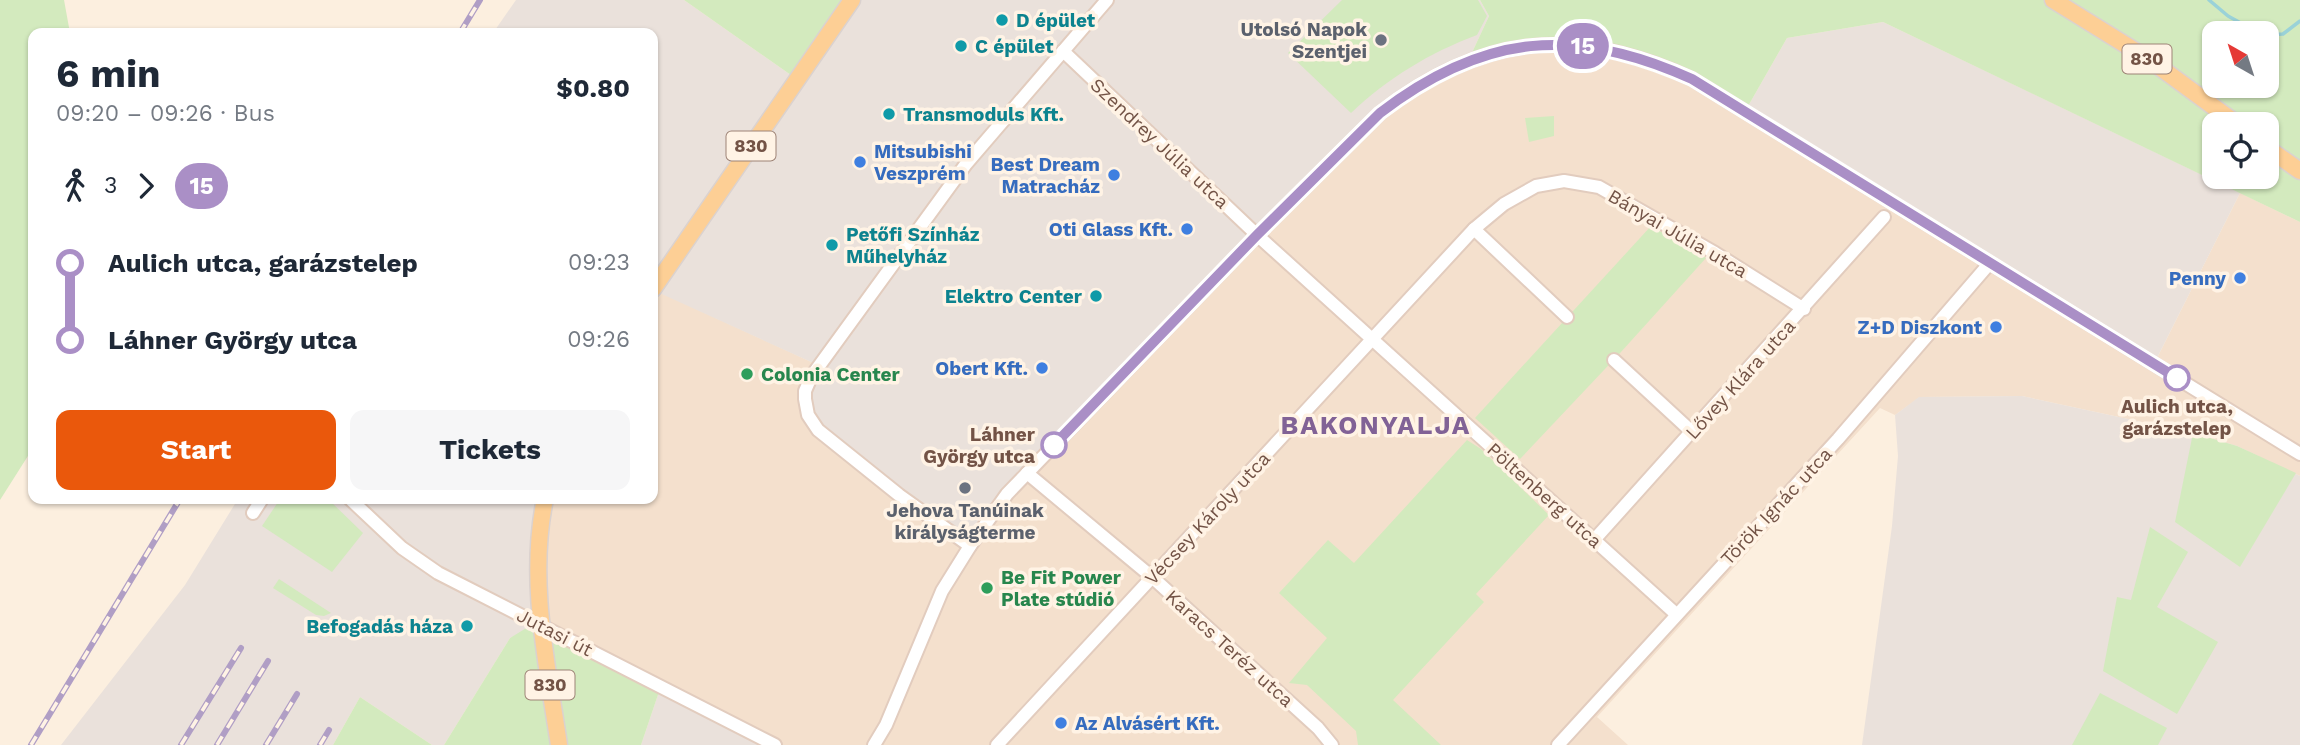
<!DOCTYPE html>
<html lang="en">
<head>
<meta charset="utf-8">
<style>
	body { margin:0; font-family:"Work Sans",sans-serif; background:#f6f6f7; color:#1f2937; height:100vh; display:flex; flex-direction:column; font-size:26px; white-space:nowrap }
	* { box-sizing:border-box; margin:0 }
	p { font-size:23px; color:#747a83 }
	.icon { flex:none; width:38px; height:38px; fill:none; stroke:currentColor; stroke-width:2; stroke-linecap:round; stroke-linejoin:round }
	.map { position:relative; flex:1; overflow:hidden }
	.details { position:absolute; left:28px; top:28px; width:630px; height:476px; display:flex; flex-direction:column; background:#fff; border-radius:14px; box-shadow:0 2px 5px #0004 }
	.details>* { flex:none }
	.badge { padding:0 14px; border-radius:23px; font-size:24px; line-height:46px }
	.needle { width:46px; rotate:321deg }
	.buttons { position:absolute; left:2202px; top:21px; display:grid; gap:14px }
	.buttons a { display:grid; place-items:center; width:77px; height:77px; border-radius:14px; background:#fff; box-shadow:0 2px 5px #0004; font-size:35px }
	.map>.badge { position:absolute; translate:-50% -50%; box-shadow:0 0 0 4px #fff }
	.legs { display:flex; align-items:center; gap:10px; height:77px; padding:0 28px; font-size:23px }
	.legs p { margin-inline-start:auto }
	.headline { display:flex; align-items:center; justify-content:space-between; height:119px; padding:0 28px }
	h1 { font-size:38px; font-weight:700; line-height:52px }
	.action { display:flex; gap:14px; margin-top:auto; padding:14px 28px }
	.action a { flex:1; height:80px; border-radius:14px; background:#ea580c; color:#fff; font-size:28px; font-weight:700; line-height:80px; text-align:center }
	.action a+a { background:#f6f6f7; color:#1f2937 }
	ul { padding:0 28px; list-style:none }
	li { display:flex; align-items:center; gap:24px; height:77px; font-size:26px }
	li i { display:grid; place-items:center; width:10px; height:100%; margin:0 9px; background:currentColor }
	li i::after { content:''; width:18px; height:18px; margin:-9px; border:5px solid; border-radius:50%; background:#fff }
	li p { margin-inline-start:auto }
	li:first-child i { background:linear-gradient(#0000 50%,currentColor 0) }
	li:last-child i { background:linear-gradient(currentColor 50%,#0000 0) }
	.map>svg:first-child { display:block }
	.residential { fill:#f4e0cd }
	.industrial { fill:#eae1db }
	.green { fill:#d3eabe; fill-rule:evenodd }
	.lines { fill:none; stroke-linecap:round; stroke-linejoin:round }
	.stream { stroke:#9ad2d8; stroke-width:3.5 }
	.minor-casing { stroke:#e2ccbe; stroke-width:16 }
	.major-casing { stroke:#dbd2cf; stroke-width:19 }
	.minor { stroke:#fff; stroke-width:12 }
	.major { stroke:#fdcf95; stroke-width:16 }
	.rail-casing { stroke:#b09ec5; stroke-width:6 }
	.rail { stroke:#fff3e5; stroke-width:3.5; stroke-dasharray:10; stroke-linecap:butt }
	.line-1-casing { stroke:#fff; stroke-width:16 }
	.line-1 { stroke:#aa8fc6; stroke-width:10 }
	.culture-dot { fill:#0f9aa8; stroke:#fff3e5; stroke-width:2.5 }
	.worship-dot { fill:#6b7280; stroke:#fff3e5; stroke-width:2.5 }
	.shop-dot { fill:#3f7fe0; stroke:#fff3e5; stroke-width:2.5 }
	.leisure-dot { fill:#2e9e5b; stroke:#fff3e5; stroke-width:2.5 }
	.stop-1-dot { fill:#fff; stroke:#aa8fc6; stroke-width:3.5 }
	.labels { text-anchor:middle; stroke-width:7; stroke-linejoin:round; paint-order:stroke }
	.shield { fill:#fff3e5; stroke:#9d8376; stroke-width:2 }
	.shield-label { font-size:18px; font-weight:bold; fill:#735346 }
	.culture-label { font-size:19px; font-weight:bold; fill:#0d838f; stroke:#fff3e5; text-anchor:start }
	.worship-label { font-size:19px; font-weight:bold; fill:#5b616d; stroke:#fff3e5; text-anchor:end }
	.street-label { font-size:19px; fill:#735346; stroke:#fff3e5 }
	.shop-label { font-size:19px; font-weight:bold; fill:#366cbe; stroke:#fff3e5; text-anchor:end }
	.leisure-label { font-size:19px; font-weight:bold; fill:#27864d; stroke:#fff3e5; text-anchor:start }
	.stop-label { font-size:19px; font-weight:bold; fill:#735346; stroke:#fff3e5 }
	.district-label { font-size:26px; font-weight:bold; letter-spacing:2px; fill:#816296; stroke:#fff3e5 }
</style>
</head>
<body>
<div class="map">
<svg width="2300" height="745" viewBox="0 0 2300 745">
	<rect width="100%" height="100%" fill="#fcefdf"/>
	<!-- residential -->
	<polygon class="residential" points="1556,43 1665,66 2155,362 2240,193 2300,222 2300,476 2237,446 2193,433 2022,396 1920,397 1895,415 1880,408 1597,717 1628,745 778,745 544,623 545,499 653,499 653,293 655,290 820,366 1365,126 1445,70"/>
	<!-- industrial -->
	<g class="industrial">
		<polygon points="516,0 684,0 798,80 854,0 1480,0 1489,16 1469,59 1380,112 968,542 819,430 806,407 820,366 655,291 653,293 653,33 493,33"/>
		<polygon points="1883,22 2240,193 2155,362 1747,108 1787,38"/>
		<polygon points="2022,396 2193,433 2237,446 2300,476 2300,745 1862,745 1892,526 1898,456 1895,415 1919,397"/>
		<polygon points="238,499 545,499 544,623 510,638 444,745 432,745 360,697 333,745 61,745 185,585"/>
		<polygon points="662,683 778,745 641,745"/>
	</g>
	<!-- green -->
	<g class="green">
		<polygon points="0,0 64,0 70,33 33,33 33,448 0,500"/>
		<polygon points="684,0 854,0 798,80"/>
		<path d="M1342 0H1478L1487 16 1477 35C1429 53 1388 78 1351 113L1288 53Z"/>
		<path d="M1480 0H2300V222L1883 22 1787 38 1747 108 1692 79 1581 45 1469 59 1489 16ZM2214 33H2266V86H2214ZM2214 124H2266V177H2214Z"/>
		<polygon points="1554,116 1554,136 1529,142 1525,118"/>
		<polygon points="1651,226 1706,258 1621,352 1520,459 1475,418"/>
		<polygon points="2193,433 2237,446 2296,473 2240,567 2175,522"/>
		<polygon points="1467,440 1481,449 1549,515 1476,594 1484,602 1393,700 1441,745 1358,745 1356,731 1307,685 1289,683 1327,638 1279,593 1328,540 1354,563"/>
		<polygon points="280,499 328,499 363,533 332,572 262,526"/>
		<polygon points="2150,527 2188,552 2157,607 2218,642 2177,714 2103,671 2117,597 2131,600"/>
		<polygon points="279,579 331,613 324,616 316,615 273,588"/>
		<polygon points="544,623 662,683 641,745 444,745 510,638 528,627"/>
		<polygon points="2100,693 2167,728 2158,745 2072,745"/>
		<polygon points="360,697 432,745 333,745"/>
	</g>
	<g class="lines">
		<!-- stream -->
		<g class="stream">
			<polyline points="2209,0 2228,16 2259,33"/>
			<polyline points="2266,35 2283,34 2300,21"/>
		</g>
		<defs>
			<g id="minor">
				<polyline points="1063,51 1257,235 1676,614"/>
				<polyline points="1474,229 1567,317"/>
				<polyline points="1614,360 1692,432"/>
				<polyline points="1027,473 1152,577 1318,728 1332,745"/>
				<polyline points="350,499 402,548 438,573 775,745"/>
				<polyline points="253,513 262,499"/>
				<polyline points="1594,540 1884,217"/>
				<polyline points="970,546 899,495 818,430 808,415 805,399 805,391 811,377 966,164 1107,0"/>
				<path d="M874 745 886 725 942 591 970 546 1007 494 1257 235 1380 113C1482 34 1575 25 1692 79L2300 454"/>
				<polyline points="997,745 1474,229 1504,204 1536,186 1564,181 1599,187 1715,253 1804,309"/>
				<polyline points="1558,745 1838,439 1989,264"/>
			</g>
			<g id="major">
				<polyline points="2053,0 2150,60 2237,124"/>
				<polyline points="2266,147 2300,171"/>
				<polyline points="653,289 852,0"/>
				<path d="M545 499C528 580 547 664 559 745"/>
			</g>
		</defs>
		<!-- minor casing -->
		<use href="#minor" class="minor-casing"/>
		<!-- major casing -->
		<use href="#major" class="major-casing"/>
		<!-- minor -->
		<use href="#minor" class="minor"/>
		<!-- major -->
		<use href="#major" class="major"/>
		<defs>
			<g id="rail">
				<polyline points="460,33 480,0"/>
				<polyline points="31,745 180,499"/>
				<polyline points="181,745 241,648"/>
				<polyline points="217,745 268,661"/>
				<polyline points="266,745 297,694"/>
				<polyline points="320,745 329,730"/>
			</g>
		</defs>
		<!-- rail casing -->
		<use href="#rail" class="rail-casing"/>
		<!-- rail -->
		<use href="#rail" class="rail"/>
	</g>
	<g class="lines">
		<defs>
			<path id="line-1" d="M1054 445 1257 235 1380 113C1483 34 1574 25 1692 79L2177 378"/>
		</defs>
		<!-- line-1 casing -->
		<use href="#line-1" class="line-1-casing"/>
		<!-- line-1 -->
		<use href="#line-1" class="line-1"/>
	</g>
	<!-- markers -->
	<g class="culture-dot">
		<circle cx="1002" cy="20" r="7"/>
		<circle cx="961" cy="46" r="7"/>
		<circle cx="889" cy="114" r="7"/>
		<circle cx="832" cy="245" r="7"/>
		<circle cx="1096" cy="296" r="7"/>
		<circle cx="467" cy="626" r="7"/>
	</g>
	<g class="worship-dot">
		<circle cx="1381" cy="40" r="7"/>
		<circle cx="965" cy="488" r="7"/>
	</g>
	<g class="shop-dot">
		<circle cx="860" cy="162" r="7"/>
		<circle cx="1114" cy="175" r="7"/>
		<circle cx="1187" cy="229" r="7"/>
		<circle cx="2240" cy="278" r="7"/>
		<circle cx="1996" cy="327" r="7"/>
		<circle cx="1042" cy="368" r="7"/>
		<circle cx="1061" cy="723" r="7"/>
	</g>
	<g class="leisure-dot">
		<circle cx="747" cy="374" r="7"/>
		<circle cx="987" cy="588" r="7"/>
	</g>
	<g class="stop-1-dot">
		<circle cx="2177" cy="378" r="12"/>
		<circle cx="1054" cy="445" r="12"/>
	</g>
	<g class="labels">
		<!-- shield labels -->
		<g class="shield">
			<rect x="2122.5" y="44.5" width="49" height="29" rx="5"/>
			<rect x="726.5" y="131.5" width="49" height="29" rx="5"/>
			<rect x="525.5" y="670.5" width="49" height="29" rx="5"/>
		</g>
		<g class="shield-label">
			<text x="2147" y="65">830</text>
			<text x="751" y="152">830</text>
			<text x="550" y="691">830</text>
		</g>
		<!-- culture labels -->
		<g class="culture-label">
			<text x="1016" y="27">D épület</text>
			<text x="975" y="53">C épület</text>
			<text x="903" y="121">Transmoduls Kft.</text>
			<text x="846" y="241">Petőfi Színház<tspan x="846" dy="22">Műhelyház</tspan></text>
			<text x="1082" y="303" text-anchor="end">Elektro Center</text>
			<text x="453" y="633" text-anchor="end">Befogadás háza</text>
		</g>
		<!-- worship labels -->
		<g class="worship-label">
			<text x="1367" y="36">Utolsó Napok<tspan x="1367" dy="22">Szentjei</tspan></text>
			<text x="965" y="517" text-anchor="middle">Jehova Tanúinak<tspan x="965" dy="22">királyságterme</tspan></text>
		</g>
		<!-- street labels -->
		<g class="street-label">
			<text transform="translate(1160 143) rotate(43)" y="7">Szendrey Júlia utca</text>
			<text transform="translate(1678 233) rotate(30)" y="7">Bányai Júlia utca</text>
			<text transform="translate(1740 379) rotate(-48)" y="7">Lővey Klára utca</text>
			<text transform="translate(1545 495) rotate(42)" y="7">Pöltenberg utca</text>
			<text transform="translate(1776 506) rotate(-47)" y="7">Török Ignác utca</text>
			<text transform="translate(1207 518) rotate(-47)" y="7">Vécsey Károly utca</text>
			<text transform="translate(555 632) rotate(27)" y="7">Jutasi út</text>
			<text transform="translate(1230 648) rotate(42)" y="7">Karacs Teréz utca</text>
		</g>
		<!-- shop labels -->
		<g class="shop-label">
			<text x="874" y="158" text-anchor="start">Mitsubishi<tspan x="874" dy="22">Veszprém</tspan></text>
			<text x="1100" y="171">Best Dream<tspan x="1100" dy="22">Matracház</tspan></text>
			<text x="1173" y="236">Oti Glass Kft.</text>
			<text x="2226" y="285">Penny</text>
			<text x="1982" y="334">Z+D Diszkont</text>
			<text x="1028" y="375">Obert Kft.</text>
			<text x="1075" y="730" text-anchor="start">Az Alvásért Kft.</text>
		</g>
		<!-- leisure labels -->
		<g class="leisure-label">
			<text x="761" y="381">Colonia Center</text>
			<text x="1001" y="584">Be Fit Power<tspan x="1001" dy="22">Plate stúdió</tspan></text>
		</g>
		<!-- stop labels -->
		<g class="stop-label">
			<text x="2177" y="413">Aulich utca,<tspan x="2177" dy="22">garázstelep</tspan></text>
			<text x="1035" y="441" text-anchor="end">Láhner<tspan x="1035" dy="22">György utca</tspan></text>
		</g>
		<!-- district labels -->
		<g class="district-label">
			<text x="1376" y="434">BAKONYALJA</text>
		</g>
	</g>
</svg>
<div class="buttons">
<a><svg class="needle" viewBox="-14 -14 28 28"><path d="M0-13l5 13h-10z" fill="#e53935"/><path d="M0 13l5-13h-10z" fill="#747a83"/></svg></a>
<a><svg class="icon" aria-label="locate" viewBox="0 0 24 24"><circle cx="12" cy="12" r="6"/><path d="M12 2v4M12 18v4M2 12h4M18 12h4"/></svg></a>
</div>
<b class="badge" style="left:1583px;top:46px;background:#aa8fc6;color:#fff">15</b>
<section class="details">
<div class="headline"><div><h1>6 min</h1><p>09:20 – 09:26 · Bus</p></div><b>$0.80</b></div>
<div class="legs"><svg class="icon" aria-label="walk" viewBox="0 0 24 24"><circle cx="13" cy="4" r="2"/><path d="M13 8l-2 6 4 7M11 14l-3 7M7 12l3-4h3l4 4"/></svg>3<svg class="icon" aria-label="forward" viewBox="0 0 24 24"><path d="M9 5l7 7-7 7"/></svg><b class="badge" style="background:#aa8fc6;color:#fff">15</b></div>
<ul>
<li><i style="color:#aa8fc6"></i><b>Aulich utca, garázstelep</b><p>09:23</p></li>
<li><i style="color:#aa8fc6"></i><b>Láhner György utca</b><p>09:26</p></li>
</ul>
<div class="action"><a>Start</a><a>Tickets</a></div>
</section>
</div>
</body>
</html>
